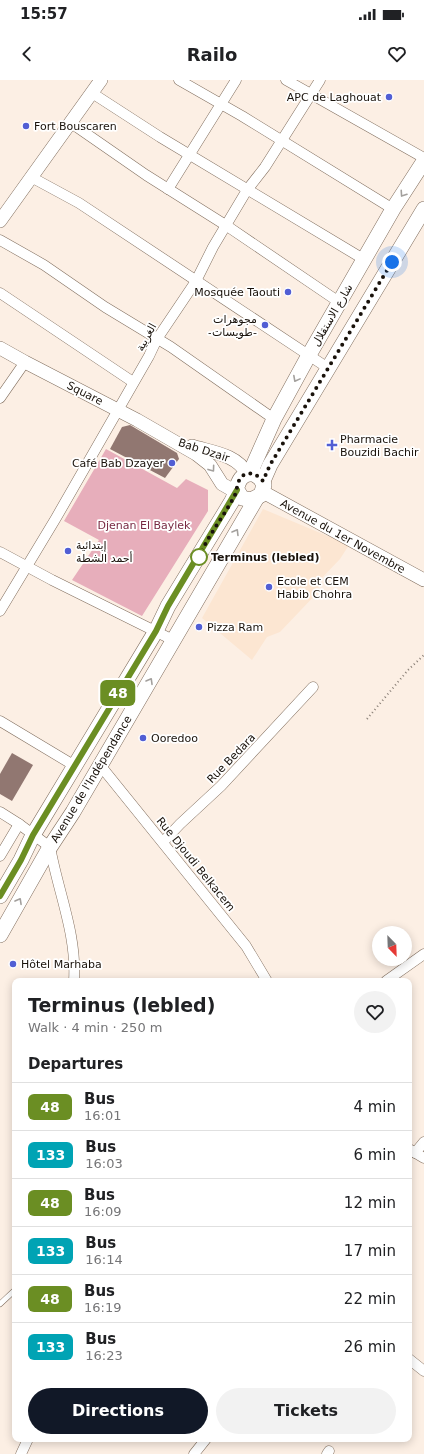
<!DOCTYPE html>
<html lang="en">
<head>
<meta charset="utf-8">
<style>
	body { margin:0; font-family:"DejaVu Sans","Noto Sans Arabic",sans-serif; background:#f2f2f2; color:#202124; height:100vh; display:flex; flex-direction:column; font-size:15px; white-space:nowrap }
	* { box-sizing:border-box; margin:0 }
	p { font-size:13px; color:#757577 }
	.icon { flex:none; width:22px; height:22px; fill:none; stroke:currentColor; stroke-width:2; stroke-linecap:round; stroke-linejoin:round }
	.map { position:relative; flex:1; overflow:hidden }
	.details { position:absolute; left:12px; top:898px; width:400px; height:464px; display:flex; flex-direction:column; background:#fff; border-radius:8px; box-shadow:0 2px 10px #0003 }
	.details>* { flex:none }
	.badge { padding:0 8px; border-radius:6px; font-size:14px; line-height:26px }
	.needle { width:26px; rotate:157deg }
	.controls { position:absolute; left:372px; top:846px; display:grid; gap:8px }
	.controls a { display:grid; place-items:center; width:40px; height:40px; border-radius:50%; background:#fff; box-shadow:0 2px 10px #0003; font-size:20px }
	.you { position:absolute; width:20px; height:20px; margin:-10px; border:3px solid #fff; border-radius:50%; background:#1a73e8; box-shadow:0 0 0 6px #1a73e833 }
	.map>.badge { position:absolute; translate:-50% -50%; box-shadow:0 0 0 2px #fff }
	h2 { padding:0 16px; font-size:15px; line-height:36px }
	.round { display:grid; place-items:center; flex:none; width:42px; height:42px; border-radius:21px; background:#f2f2f2 }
	.headline { display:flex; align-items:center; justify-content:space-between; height:68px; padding:0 16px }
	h1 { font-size:19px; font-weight:700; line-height:30px }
	.primary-button { display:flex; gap:8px; margin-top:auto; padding:8px 16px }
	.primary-button a { flex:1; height:46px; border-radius:24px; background:#111827; color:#fff; font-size:16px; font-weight:700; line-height:46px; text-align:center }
	.primary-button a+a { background:#f2f2f2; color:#202124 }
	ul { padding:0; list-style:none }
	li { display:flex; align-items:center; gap:12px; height:48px; padding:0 16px; border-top:1px solid #e0e0e0 }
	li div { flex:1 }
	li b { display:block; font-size:15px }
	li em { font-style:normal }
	li .badge { min-width:44px; font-weight:700; text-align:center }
	.status { display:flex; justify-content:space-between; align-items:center; height:28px; padding:0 20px; background:#fff; direction:ltr }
	.status svg { height:11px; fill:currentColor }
	header { display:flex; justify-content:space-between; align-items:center; height:52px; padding:0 16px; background:#fff; font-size:18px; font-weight:700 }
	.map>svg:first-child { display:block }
	.built { fill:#fce6d2 }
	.green { fill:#e7aebb }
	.building { fill:#917771 }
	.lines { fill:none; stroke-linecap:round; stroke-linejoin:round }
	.service-casing { stroke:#816e5e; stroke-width:6 }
	.minor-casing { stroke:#816e5e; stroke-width:11 }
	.tertiary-casing { stroke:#816e5e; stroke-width:14 }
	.secondary-casing { stroke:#816e5e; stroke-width:16 }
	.path { stroke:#887e75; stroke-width:2; stroke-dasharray:1 3; stroke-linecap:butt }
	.service { stroke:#fff; stroke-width:5 }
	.minor { stroke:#fff; stroke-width:10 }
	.tertiary { stroke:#fff; stroke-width:13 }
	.secondary { stroke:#fff; stroke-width:15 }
	.oneway { stroke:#a3a09d }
	.line-casing { stroke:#fff; stroke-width:9 }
	.line { stroke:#6b8e23; stroke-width:6 }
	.walk { stroke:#19120b; stroke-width:4; stroke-dasharray:0 7.2 }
	.poi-dot { fill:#515ed4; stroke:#fff; stroke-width:1.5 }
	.stop-dot { fill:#fff; stroke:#6b8e23; stroke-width:2 }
	.labels { text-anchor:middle; stroke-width:3.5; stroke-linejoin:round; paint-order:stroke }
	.poi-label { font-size:11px; fill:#19120b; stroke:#fff; text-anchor:start }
	.street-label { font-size:11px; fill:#19120b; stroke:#fff }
	.park-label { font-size:11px; fill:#782a43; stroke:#fff }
	.stop-label { font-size:11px; font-weight:bold; fill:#19120b; stroke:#fff; text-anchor:start }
</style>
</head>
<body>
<div class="status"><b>15:57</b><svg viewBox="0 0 49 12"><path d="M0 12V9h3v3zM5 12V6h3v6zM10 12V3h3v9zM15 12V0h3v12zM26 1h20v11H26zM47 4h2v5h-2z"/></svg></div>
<header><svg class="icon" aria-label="back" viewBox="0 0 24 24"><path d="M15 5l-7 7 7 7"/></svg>Railo<svg class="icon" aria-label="heart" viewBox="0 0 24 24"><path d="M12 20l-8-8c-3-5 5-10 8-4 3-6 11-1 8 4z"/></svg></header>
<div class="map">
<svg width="424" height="1374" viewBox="0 0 424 1374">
	<rect width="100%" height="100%" fill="#fcefe4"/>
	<!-- built -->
	<polygon class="built" points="263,429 349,465 340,479 317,503 320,510 280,552 267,557 252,580 202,538"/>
	<!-- green -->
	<polygon class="green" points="106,369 177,408 186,399 208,410 208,431 142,536 72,500 99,460 64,441"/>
	<!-- building -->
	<g class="building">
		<polygon points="130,345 177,373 179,379 165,398 110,369 122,347"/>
		<polygon points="12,673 33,685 12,721 0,714 0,694"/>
	</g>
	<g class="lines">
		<defs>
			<polyline id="service" points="0,1224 15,1210"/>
			<g id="minor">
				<polyline points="179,0 242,36 393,129"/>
				<polyline points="286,0 424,78"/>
				<polyline points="92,13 160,57 365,180"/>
				<polyline points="71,43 146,95 227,146 339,222"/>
				<polyline points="31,97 79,123 328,288"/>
				<polyline points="168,109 236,0"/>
				<polyline points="0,160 44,185 105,227 171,267 274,339"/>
				<polyline points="0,213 133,302"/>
				<polyline points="0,318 25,282"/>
				<polyline points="0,472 52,500 173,560"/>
				<polyline points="0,531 56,438 149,276 157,259 196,201 213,167 247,110 265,87 320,0"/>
				<polyline points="0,641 75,686"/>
				<polyline points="100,685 246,866 267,901"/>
				<path d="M0 732 19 744 50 767C58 812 77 854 74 901"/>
				<polyline points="163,762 180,744 221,706 313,607"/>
				<polyline points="0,776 19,744"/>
				<polyline points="386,901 424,874"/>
				<polyline points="409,1069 424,1078"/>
				<polyline points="415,1073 424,1062"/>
				<polyline points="409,1279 424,1291"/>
				<polyline points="21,1374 28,1359"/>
				<polyline points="194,1374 206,1359"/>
				<polyline points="327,1374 329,1371"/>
			</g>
			<g id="tertiary">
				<polyline points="0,141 101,0"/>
				<polyline points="0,268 25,282 137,340 196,374 210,385 222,404 229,408 237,408"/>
				<path d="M192 366C211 372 237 374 247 394"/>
				<polyline points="263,412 424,500"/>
			</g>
			<g id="secondary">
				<polyline points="250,393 274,339 309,275 393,129 424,81"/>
				<polyline points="263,401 270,385 424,129"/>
				<path d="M0 816 21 780 33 755 156 551 168 526 232 421C238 410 236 392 254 394L260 398 264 405 261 415 251 420 242 418 237 410"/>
				<polyline points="0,855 50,767 73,732 256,419"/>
			</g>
		</defs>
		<!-- service casing -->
		<use href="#service" class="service-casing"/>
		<!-- minor casing -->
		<use href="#minor" class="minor-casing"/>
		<!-- tertiary casing -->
		<use href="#tertiary" class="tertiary-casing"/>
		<!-- secondary casing -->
		<use href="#secondary" class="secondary-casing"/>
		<!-- path -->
		<polyline class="path" points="367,639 408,590 424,575"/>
		<!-- service -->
		<use href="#service" class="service"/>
		<!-- minor -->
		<use href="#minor" class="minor"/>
		<!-- tertiary -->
		<use href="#tertiary" class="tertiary"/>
		<!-- secondary -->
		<use href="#secondary" class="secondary"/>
	</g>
	<!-- one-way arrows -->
	<defs><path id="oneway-chevron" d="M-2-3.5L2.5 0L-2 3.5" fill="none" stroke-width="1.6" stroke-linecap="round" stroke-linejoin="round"/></defs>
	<g class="oneway">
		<use href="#oneway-chevron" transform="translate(403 114) rotate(124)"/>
		<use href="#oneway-chevron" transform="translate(296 299) rotate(118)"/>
		<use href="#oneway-chevron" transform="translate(212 389) rotate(54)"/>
		<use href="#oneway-chevron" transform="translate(236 452) rotate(-59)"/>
		<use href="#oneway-chevron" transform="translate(150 601) rotate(-60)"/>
		<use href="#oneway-chevron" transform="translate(19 821) rotate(-61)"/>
	</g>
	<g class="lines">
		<defs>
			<polyline id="line" points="0,816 21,780 33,755 156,551 168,526 237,410"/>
		</defs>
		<!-- line casing -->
		<use href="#line" class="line-casing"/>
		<!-- line -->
		<use href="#line" class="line"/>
		<!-- walk -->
		<path class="walk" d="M199 477C208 456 223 437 234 417 238 410 236 400 244 395 251 391 258 395 263 401L270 385 392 182"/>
	</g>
	<!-- markers -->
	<g class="poi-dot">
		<circle cx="389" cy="17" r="4"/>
		<circle cx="26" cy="46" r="4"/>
		<circle cx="288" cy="212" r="4"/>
		<circle cx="265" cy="245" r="4"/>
		<path d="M330 359h4v4h4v4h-4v4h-4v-4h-4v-4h4z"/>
		<circle cx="172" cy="383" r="4"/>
		<circle cx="68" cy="471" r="4"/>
		<circle cx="269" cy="507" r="4"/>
		<circle cx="199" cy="547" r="4"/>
		<circle cx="143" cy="658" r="4"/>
		<circle cx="13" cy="884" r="4"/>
	</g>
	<circle class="stop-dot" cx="199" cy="477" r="8"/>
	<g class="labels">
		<!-- poi labels -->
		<g class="poi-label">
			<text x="381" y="21" text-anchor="end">APC de Laghouat</text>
			<text x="34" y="50">Fort Bouscaren</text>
			<text x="280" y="216" text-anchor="end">Mosquée Taouti</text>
			<text x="257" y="243" text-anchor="end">مجوهرات<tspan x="257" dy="13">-طويسات-</tspan></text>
			<text x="340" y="363">Pharmacie<tspan x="340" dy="13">Bouzidi Bachir</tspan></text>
			<text x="164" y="387" text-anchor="end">Café Bab Dzayer</text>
			<text x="76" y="469">إبتدائية<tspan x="76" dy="13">أحمد الشطة</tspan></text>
			<text x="277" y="505">Ecole et CEM<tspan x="277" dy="13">Habib Chohra</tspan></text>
			<text x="207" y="551">Pizza Ram</text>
			<text x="151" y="662">Ooredoo</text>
			<text x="21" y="888">Hôtel Marhaba</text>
		</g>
		<!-- street labels -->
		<g class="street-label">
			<text transform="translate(332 235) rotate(-60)" y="4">شارع الاستقلال</text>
			<text transform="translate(146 257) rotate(-61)" y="4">الغربية</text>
			<text transform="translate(85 313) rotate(27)" y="4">Square</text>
			<text transform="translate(204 370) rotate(18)" y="4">Bab Dzair</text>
			<text transform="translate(343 456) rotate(29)" y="4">Avenue du 1er Novembre</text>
			<text transform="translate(231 678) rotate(-46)" y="4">Rue Bedara</text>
			<text transform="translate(91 699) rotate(-59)" y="4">Avenue de l'Indépendance</text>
			<text transform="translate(196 784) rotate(51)" y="4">Rue Djoudi Belkacem</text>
		</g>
		<!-- park labels -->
		<g class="park-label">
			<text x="144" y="449">Djenan El Baylek</text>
		</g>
		<!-- stop labels -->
		<g class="stop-label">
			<text x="211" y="481">Terminus (lebled)</text>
		</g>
	</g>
</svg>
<div class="controls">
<a><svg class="needle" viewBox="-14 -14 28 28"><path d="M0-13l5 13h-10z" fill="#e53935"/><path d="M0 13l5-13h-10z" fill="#757577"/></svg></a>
</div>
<div class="you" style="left:392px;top:182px"></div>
<b class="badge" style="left:118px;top:613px;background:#6b8e23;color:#fff">48</b>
<section class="details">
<div class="headline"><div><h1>Terminus (lebled)</h1><p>Walk · 4 min · 250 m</p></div><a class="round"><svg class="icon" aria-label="heart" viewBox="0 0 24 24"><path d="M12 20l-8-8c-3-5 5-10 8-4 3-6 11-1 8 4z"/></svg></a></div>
<h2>Departures</h2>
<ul>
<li><span class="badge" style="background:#6b8e23;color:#fff">48</span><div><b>Bus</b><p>16:01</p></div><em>4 min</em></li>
<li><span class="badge" style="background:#00a3b4;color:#fff">133</span><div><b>Bus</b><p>16:03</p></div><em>6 min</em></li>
<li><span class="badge" style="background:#6b8e23;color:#fff">48</span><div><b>Bus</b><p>16:09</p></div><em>12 min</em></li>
<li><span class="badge" style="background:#00a3b4;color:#fff">133</span><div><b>Bus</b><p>16:14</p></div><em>17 min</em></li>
<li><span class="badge" style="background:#6b8e23;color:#fff">48</span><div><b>Bus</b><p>16:19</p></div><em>22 min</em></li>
<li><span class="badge" style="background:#00a3b4;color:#fff">133</span><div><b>Bus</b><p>16:23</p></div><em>26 min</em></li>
</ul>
<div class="primary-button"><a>Directions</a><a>Tickets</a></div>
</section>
</div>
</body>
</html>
